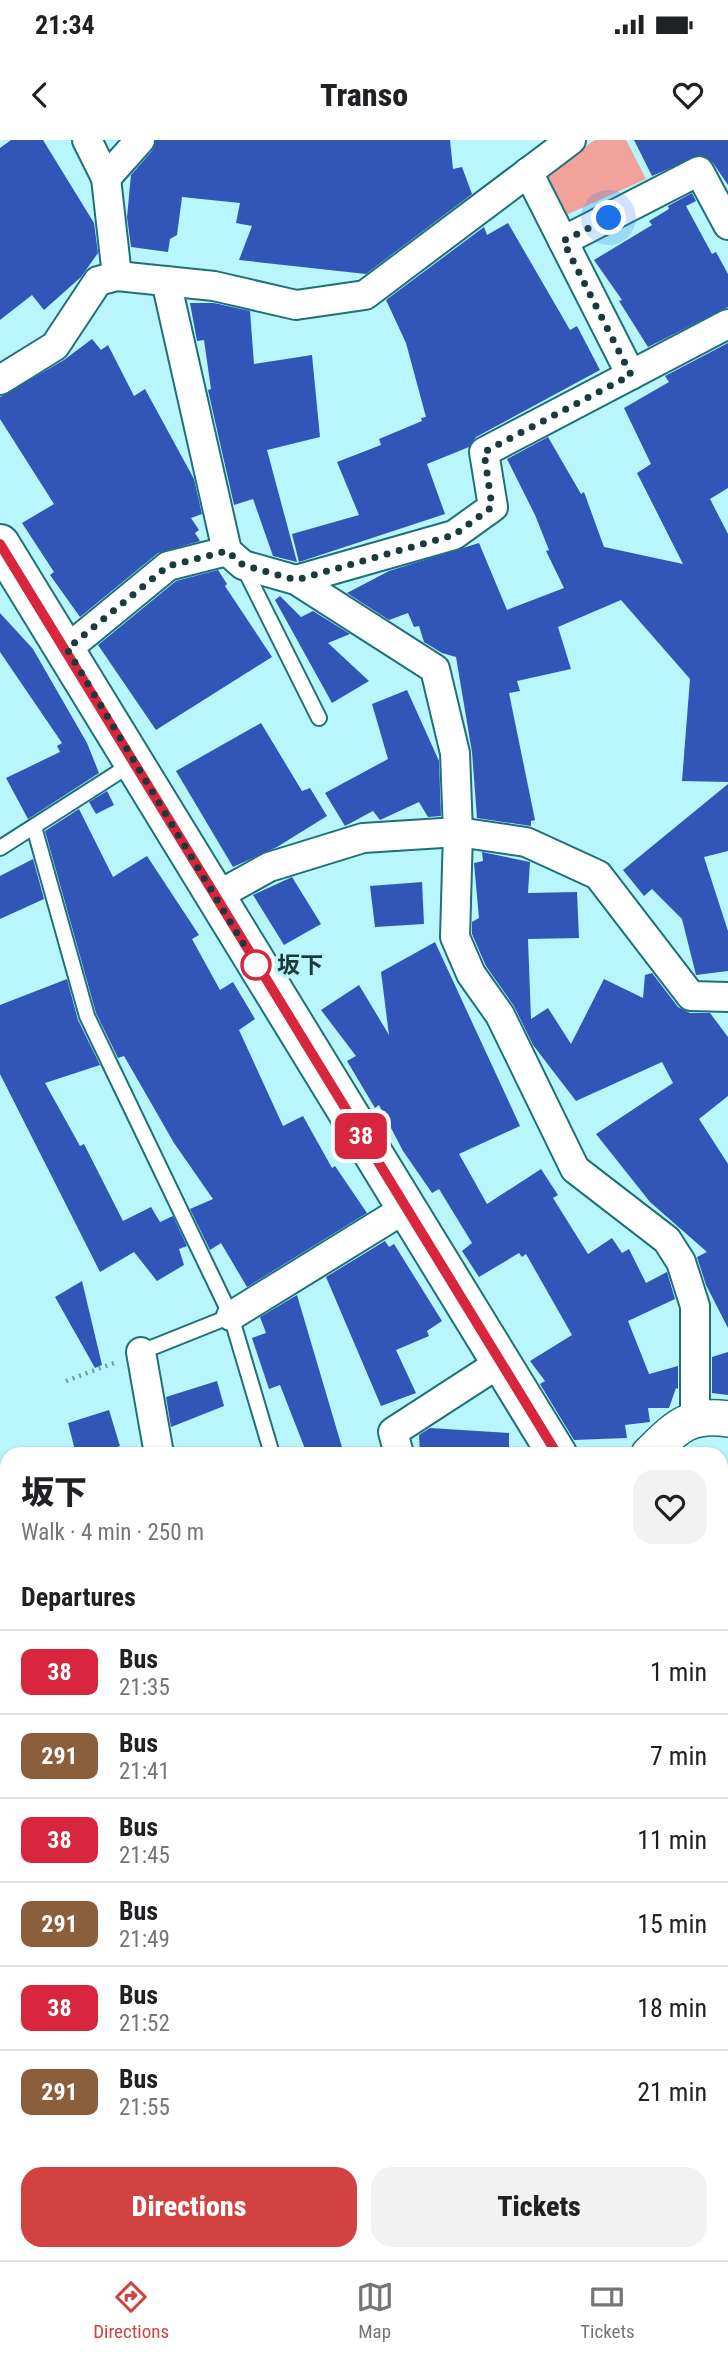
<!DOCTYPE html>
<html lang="en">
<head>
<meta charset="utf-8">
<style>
	body { margin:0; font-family:"Roboto Condensed","Noto Sans JP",sans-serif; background:#f2f2f2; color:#202124; height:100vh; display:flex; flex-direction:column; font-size:26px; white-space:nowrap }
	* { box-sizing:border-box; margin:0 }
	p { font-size:23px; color:#757577 }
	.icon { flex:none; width:38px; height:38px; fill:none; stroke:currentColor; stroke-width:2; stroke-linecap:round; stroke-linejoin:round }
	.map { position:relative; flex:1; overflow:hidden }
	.side { position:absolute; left:0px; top:1307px; width:728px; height:814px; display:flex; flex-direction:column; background:#fff; border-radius:21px 21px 0 0; box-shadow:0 2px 5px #0004 }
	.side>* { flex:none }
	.badge { padding:0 14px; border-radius:10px; font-size:24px; line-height:46px }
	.you { position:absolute; width:35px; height:35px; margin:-18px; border:5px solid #fff; border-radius:50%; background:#1a73e8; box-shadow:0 0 0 10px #1a73e833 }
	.map>.badge { position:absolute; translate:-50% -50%; box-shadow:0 0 0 4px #fff }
	h2 { padding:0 21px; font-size:26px; line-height:63px }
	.round { display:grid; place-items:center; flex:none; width:74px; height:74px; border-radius:21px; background:#f2f2f2 }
	.summary { display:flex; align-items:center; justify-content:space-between; height:119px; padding:0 21px }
	h1 { font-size:33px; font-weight:800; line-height:52px }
	.action { display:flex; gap:14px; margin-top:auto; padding:14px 21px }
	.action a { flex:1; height:80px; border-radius:21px; background:#d14240; color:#fff; font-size:28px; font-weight:800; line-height:80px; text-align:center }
	.action a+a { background:#f2f2f2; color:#202124 }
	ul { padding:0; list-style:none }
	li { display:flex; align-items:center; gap:21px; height:84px; padding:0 21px; border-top:2px solid #e0e0e0 }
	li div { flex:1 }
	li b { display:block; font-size:26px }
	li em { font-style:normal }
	li .badge { min-width:77px; font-weight:700; text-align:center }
	.status { display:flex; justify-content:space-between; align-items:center; height:49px; padding:0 35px; background:#fff; direction:ltr }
	.status svg { height:19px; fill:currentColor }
	header { display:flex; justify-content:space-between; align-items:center; height:91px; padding:0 21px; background:#fff; font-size:32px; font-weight:800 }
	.menu { display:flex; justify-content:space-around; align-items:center; height:98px; border-top:2px solid #e0e0e0; background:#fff; font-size:19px; color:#757577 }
	.menu a { display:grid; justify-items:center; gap:4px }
	.menu .selected { color:#d14240 }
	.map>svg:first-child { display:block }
	.green { fill:#f3a29b }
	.forest { fill:#f7756e }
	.building { fill:#3156b8 }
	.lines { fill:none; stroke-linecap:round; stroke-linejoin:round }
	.service-casing { stroke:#1e7079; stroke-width:18 }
	.minor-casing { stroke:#1e7079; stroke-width:32 }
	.tertiary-casing { stroke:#1e7079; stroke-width:38 }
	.primary-casing { stroke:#1e7079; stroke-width:42 }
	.path { stroke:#6e9da2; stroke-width:4.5; stroke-dasharray:2 5; stroke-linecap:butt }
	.service { stroke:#fff; stroke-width:14 }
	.minor { stroke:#fff; stroke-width:28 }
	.tertiary { stroke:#fff; stroke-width:35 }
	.primary { stroke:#fff; stroke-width:38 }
	.line-casing { stroke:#fff; stroke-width:16 }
	.line { stroke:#d7263d; stroke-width:10 }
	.walk { stroke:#1a3a3d; stroke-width:7; stroke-dasharray:0 12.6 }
	.stop-dot { fill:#fff; stroke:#d7263d; stroke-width:3.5 }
	.labels { text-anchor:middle; stroke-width:7; stroke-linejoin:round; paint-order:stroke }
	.stop-label { font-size:23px; font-weight:bold; fill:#1a3a3d; stroke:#b9f5fc; text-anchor:start }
</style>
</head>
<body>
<div class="status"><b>21:34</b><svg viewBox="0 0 49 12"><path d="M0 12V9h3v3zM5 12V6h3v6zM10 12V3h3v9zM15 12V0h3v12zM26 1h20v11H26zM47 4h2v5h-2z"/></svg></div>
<header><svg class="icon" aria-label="back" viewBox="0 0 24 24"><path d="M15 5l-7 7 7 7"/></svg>Transo<svg class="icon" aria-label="heart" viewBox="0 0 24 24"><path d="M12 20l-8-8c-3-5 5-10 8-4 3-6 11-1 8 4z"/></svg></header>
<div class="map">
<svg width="728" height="2120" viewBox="0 0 728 2120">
	<rect width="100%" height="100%" fill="#b9f5fc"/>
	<!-- green -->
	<g class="green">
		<polygon points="595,0 626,0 646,39 566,75 544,33"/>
		<polygon points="721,2008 728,2077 721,2079"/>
	</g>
	<!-- forest -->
	<polygon class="forest" points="721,2093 728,2093 728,2120 692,2120 690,2114 721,2114"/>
	<!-- building -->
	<g class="building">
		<polygon points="11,0 43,0 94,83 98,113 81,137 44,170 32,155 0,180 0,8"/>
		<polygon points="156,0 450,0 453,29 462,27 472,54 366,134 239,120 252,86 236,83 240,63 182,57 177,95 170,99 168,112 131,107 127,77 131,35 152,11"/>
		<polygon points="634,0 728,0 728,45 713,23 700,15 652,36"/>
		<polygon points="692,53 696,61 686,66 712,114 716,112 728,134 728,167 648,207 619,161 622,160 594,120 652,85 649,81 669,69 668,66"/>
		<polygon points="508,83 570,190 577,186 600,230 476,297 469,307 427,324 445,374 299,422 292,394 359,375 337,322 381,305 379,299 422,281 421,278 426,277 406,203 386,160 484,87 487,95"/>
		<polygon points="190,163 214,163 250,171 254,224 312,215 320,297 267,310 297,422 273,416 253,359 234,365 208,250 211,249 204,200 197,201"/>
		<polygon points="92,199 101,210 108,205 134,256 145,249 194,339 202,374 191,378 199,390 195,393 200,401 158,413 80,477 50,435 54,432 22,383 54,364 0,279 0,257 64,220"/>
		<polygon points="728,203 728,348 710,359 728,394 728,642 682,641 690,539 621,460 558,487 571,529 517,541 520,551 509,553 535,680 531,681 531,686 477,678 472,612 456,517 442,513 424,502 419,486 414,487 408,473 389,480 347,453 389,431 479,403 507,470 564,448 546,411 549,410 535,375 507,319 548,297 581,354 584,352 604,407 683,424 637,333 651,324 624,268 669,242 665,236"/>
		<polygon points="218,430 227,444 225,446 272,517 156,590 98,505 176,441"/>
		<polygon points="280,456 301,477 313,471 350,494 328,503 369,541 332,563 275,460"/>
		<polygon points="0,473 33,509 87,603 99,633 28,679 6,638 60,612 57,606 62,603 0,512"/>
		<polygon points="407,550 439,621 441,676 428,677 419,662 380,680 373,671 345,686 325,653 388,619 372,564"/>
		<polygon points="261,583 302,651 310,648 327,676 277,707 233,727 176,631"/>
		<polygon points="728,644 728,711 704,717 728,791 728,831 696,835 682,779 652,749 644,756 623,730"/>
		<polygon points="107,651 114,665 96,674 89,662"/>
		<polygon points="79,669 113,737 147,716 199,795 192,799 220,850 233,842 255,879 239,890 283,986 303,976 332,1028 335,1026 367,1073 247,1147 221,1103 210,1110 190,1069 213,1059 174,1003 124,916 118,918 96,873 45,691"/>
		<polygon points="482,712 530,722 528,753 577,752 579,798 528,799 531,879 548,868 571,904 604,839 643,858 645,835 652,833 678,867 690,873 710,873 728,897 728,956 699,979 728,1024 728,1188 706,1145 697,1117 707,1112 650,1062 596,994 673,943 662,922 576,961 533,905 514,866 486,826 472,794 472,782 479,778 474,723 483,721"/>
		<polygon points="33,719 44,759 0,779 0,736"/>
		<polygon points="292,737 321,784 284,805 253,755"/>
		<polygon points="422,742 424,784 375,787 370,746"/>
		<polygon points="435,802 520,986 459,1014 487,1064 541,1029 558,1055 553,1058 588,1114 612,1098 622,1113 629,1109 646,1143 667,1132 675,1159 628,1181 649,1234 678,1226 678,1249 676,1248 669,1268 648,1268 650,1282 625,1285 627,1298 574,1300 540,1244 545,1241 530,1221 572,1195 526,1114 522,1117 519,1113 479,1137 462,1111 472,1103 439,1049 432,1053 403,1011 379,965 375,968 347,921 356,916 321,870 359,845 389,895 381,832"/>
		<polygon points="67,839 78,880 100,925 45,943 80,1006 84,1004 123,1081 151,1067 160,1082 173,1076 187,1106 179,1109 184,1125 157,1141 134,1112 100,1132 0,934 0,865"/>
		<polygon points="385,1101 389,1107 394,1104 442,1181 427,1191 429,1196 396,1210 416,1253 381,1266 326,1137"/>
		<polygon points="82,1141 102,1225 95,1228 55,1157"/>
		<polygon points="297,1155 344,1314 307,1314 280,1245 269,1249 252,1198 266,1193 260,1177"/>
		<polygon points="728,1212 728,1255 712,1253 712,1217"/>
		<polygon points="217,1241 224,1266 171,1287 166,1257"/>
		<polygon points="109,1270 120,1306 99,1314 76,1314 68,1283"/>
		<polygon points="430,1288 509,1293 509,1314 420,1314 419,1295"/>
	</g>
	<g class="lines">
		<defs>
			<g id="service">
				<polyline points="243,426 319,578"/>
				<polyline points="34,687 87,876 231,1176 272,1314"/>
				<polyline points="0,708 133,623"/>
				<polyline points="141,1212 231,1176"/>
				<polyline points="0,1453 7,1452"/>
			</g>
			<g id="minor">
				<polyline points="87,0 106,38 117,136"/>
				<polyline points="528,32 631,235"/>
				<polyline points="106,38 140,0"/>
				<polyline points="563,101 699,31 728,85"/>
				<polyline points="166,141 227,411"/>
				<polyline points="0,240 55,206 98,141 117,136 214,146 296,165 365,155 571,0"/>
				<polyline points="296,440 454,395 493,367 484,312 728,184"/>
				<polyline points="67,509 168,426 227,411 243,425 296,440 435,529 455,613 458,692 455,797 471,834 500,875 575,1029 667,1100 681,1122 695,1166 695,1279"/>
				<polyline points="215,757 269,727 363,698 458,692 526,702 598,735 691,856 728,857"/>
				<polyline points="231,1176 406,1068"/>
				<polyline points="141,1212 159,1314"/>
				<polyline points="399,1314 393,1292 501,1222"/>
				<polyline points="0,1668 7,1669"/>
				<polyline points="0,1868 7,1869"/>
				<polyline points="319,2114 320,2120"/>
				<polyline points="540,2120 543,2114"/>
			</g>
			<path id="tertiary" d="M649 1314C676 1288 688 1273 728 1279"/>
			<g id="primary">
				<polyline points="0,404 557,1314"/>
				<polyline points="721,1588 728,1600"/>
			</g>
		</defs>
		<!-- service casing -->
		<use href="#service" class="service-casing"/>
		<!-- minor casing -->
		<use href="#minor" class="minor-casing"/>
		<!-- tertiary casing -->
		<use href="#tertiary" class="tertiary-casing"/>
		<!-- primary casing -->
		<use href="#primary" class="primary-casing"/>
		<!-- path -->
		<polyline class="path" points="66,1241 114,1223"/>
		<!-- service -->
		<use href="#service" class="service"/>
		<!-- minor -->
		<use href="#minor" class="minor"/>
		<!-- tertiary -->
		<use href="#tertiary" class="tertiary"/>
		<!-- primary -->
		<use href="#primary" class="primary"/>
	</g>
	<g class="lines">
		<defs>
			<polyline id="line" points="0,404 557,1314"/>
		</defs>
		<!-- line casing -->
		<use href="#line" class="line-casing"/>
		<!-- line -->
		<use href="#line" class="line"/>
		<!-- walk -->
		<polyline class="walk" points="256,825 67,509 168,426 227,411 243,425 296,440 454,395 492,367 484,312 631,235 563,101 609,78"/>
	</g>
	<!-- markers -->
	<circle class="stop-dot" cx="256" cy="825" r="14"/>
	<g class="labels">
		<!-- stop labels -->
		<g class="stop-label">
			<text x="277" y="833">坂下</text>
		</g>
	</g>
</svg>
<div class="you" style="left:609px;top:78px"></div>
<b class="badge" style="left:361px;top:996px;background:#d7263d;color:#fff">38</b>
<section class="side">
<div class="summary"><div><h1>坂下</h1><p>Walk · 4 min · 250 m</p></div><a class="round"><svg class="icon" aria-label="heart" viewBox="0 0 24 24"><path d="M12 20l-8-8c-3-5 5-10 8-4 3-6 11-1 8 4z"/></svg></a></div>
<h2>Departures</h2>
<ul>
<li><span class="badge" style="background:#d7263d;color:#fff">38</span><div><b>Bus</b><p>21:35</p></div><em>1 min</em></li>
<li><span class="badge" style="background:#8b5e3c;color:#fff">291</span><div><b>Bus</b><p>21:41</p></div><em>7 min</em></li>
<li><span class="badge" style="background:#d7263d;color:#fff">38</span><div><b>Bus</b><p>21:45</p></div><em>11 min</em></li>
<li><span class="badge" style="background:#8b5e3c;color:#fff">291</span><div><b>Bus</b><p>21:49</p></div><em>15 min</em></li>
<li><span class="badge" style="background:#d7263d;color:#fff">38</span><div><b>Bus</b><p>21:52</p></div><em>18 min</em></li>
<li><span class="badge" style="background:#8b5e3c;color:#fff">291</span><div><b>Bus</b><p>21:55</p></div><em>21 min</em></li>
</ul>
<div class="action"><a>Directions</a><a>Tickets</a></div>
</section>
</div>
<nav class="menu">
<a class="selected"><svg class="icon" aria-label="directions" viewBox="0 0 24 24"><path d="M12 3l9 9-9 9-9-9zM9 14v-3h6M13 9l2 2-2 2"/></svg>Directions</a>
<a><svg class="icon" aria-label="map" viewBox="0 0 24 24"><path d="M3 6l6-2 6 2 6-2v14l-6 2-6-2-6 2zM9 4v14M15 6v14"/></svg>Map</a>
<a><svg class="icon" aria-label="tickets" viewBox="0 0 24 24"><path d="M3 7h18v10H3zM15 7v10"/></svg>Tickets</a>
</nav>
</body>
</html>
